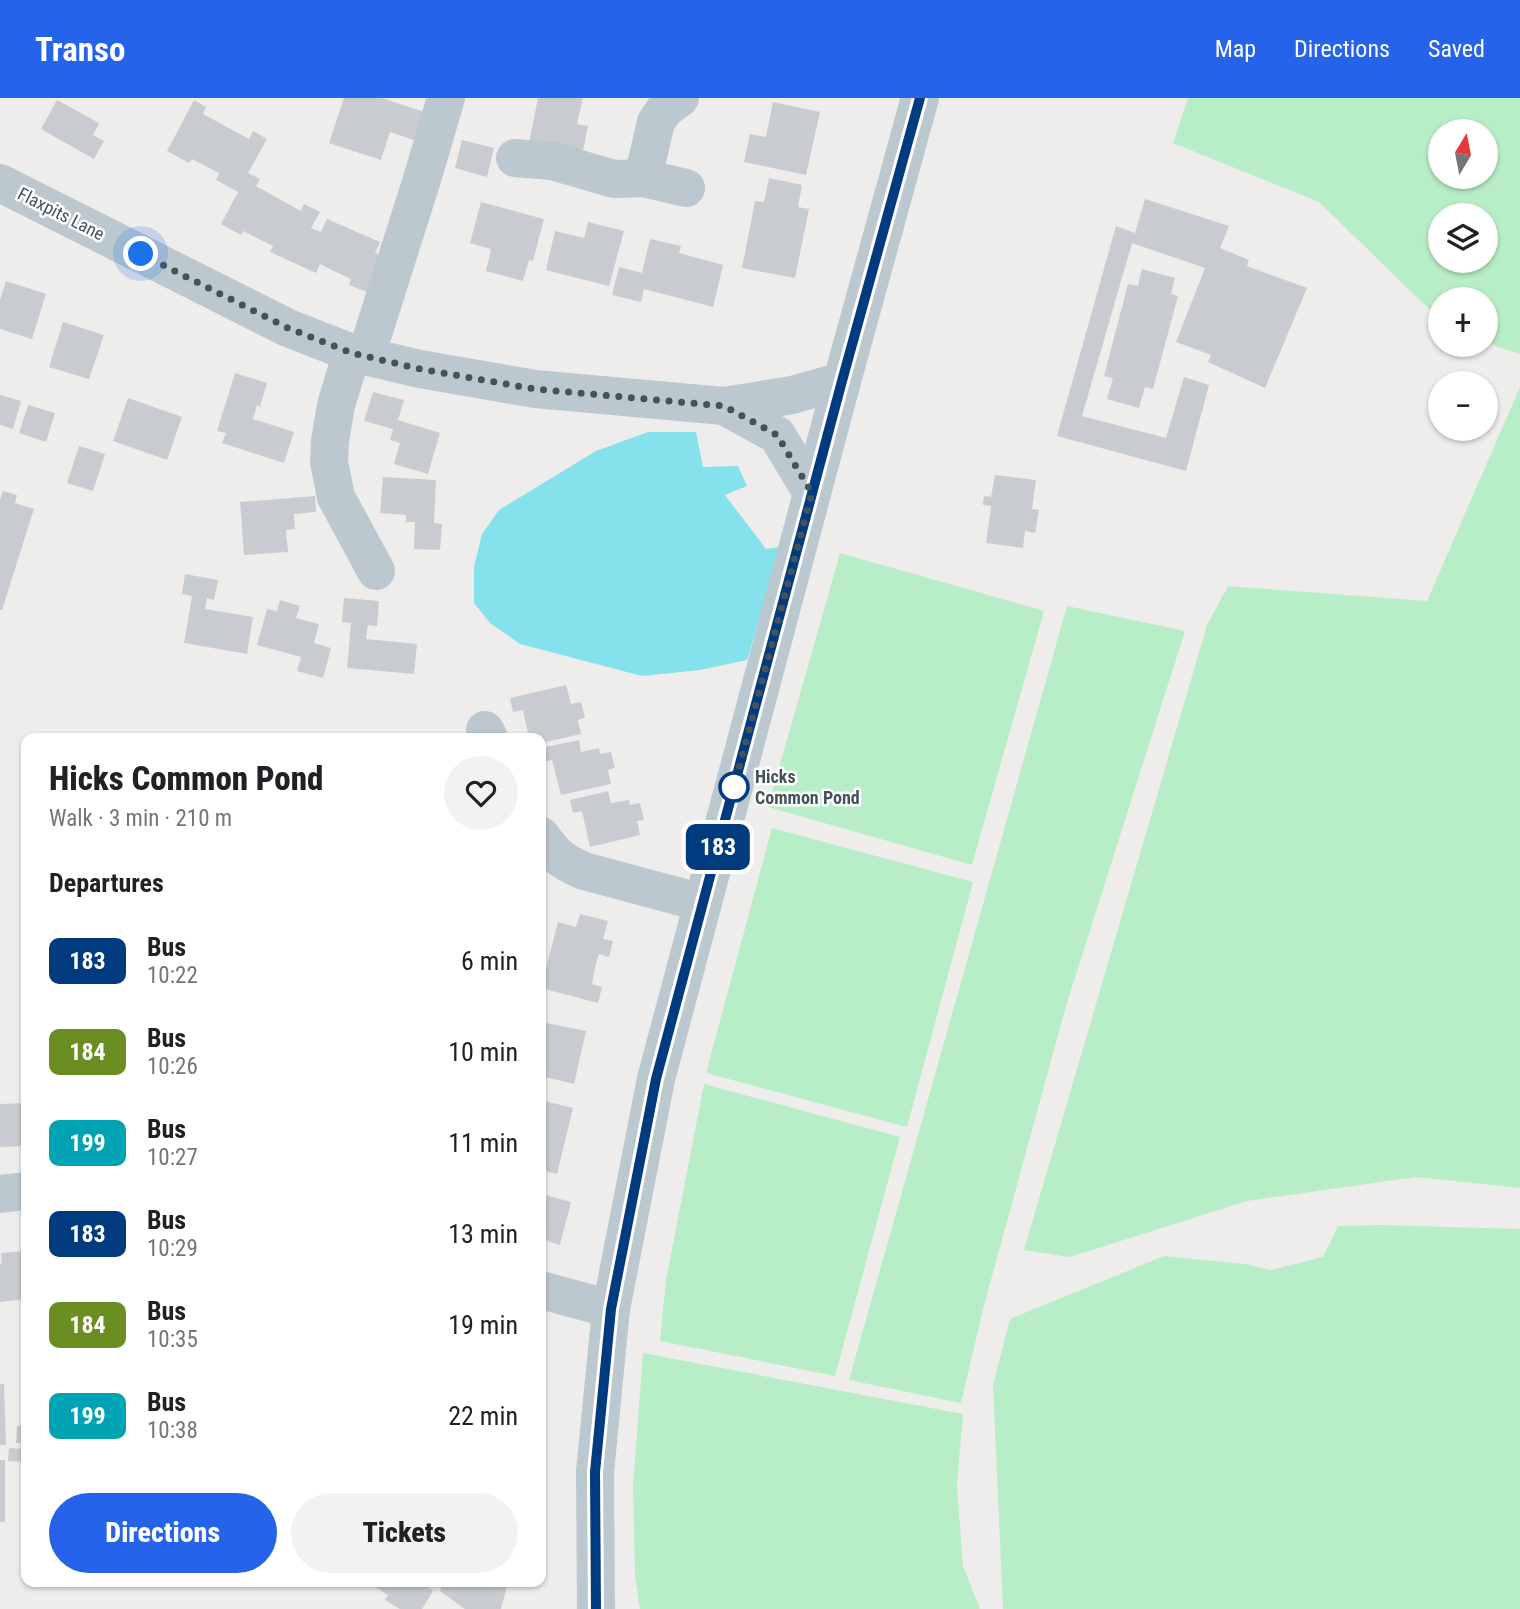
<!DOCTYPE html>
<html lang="en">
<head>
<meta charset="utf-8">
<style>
	body { margin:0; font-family:"Roboto Condensed",sans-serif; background:#f2f2f2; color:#202124; height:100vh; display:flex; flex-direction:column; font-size:26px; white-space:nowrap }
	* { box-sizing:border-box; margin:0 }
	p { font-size:23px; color:#757577 }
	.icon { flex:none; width:38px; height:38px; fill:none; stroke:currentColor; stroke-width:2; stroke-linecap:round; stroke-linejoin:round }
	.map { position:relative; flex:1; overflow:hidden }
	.details { position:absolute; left:21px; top:635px; width:525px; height:854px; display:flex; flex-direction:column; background:#fff; border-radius:14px; box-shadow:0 2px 5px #0004 }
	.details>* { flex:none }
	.badge { padding:0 14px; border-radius:10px; font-size:24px; line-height:46px }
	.needle { width:46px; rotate:10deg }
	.tools { position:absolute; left:1428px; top:21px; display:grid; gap:14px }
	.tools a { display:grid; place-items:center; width:70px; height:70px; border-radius:50%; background:#fff; box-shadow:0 2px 5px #0004; font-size:35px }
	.you { position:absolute; width:35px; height:35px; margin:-18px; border:5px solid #fff; border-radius:50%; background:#1a73e8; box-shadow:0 0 0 10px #1a73e833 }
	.map>.badge { position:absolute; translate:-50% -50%; box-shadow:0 0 0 4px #fff }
	h2 { padding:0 28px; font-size:26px; line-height:63px }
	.round { display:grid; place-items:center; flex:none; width:74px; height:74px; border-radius:37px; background:#f2f2f2 }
	.summary { display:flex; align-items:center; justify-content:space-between; height:119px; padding:0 28px }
	h1 { font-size:33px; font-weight:800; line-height:52px }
	.primary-button { display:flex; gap:14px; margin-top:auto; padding:14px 28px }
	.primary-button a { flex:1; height:80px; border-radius:42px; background:#2563eb; color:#fff; font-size:28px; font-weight:800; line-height:80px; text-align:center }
	.primary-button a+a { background:#f2f2f2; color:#202124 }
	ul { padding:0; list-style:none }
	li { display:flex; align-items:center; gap:21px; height:91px; padding:0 28px }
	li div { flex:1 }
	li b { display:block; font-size:26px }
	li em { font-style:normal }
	li .badge { min-width:77px; font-weight:700; text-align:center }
	header { display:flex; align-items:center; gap:42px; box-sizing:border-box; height:98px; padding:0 35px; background:#2563eb; color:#fff }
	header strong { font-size:33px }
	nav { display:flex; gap:38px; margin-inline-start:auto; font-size:24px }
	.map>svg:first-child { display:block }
	.green { fill:#b8eec7; fill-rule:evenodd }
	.water { fill:#85e1ec }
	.building { fill:#c8ccd1 }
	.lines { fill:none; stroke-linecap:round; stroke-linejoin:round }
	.minor { stroke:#bcc8cf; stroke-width:38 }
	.line-casing { stroke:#fff; stroke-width:16 }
	.line { stroke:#003b80; stroke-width:10 }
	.walk { stroke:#445259; stroke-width:7; stroke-dasharray:0 12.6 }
	.stop-dot { fill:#fff; stroke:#003b80; stroke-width:3.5 }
	.labels { text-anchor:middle; stroke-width:5; stroke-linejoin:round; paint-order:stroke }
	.street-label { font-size:18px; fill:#445259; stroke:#fff }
	.stop-label { font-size:18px; font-weight:bold; fill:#445259; stroke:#fff; text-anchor:start }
</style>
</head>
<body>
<header>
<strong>Transo</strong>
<nav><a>Map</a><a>Directions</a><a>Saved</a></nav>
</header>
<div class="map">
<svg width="1520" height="1511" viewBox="0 0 1520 1511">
	<rect width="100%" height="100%" fill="#efecec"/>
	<!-- green -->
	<g class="green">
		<path d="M1188 0H1520V256L1486 245V201H1440V220L1429 211 1319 104 1173 45ZM1486 33V79H1440V33ZM1486 117V163H1440V117Z"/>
		<polygon points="1520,289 1520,1090 1416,1079 1247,1103 1070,1159 1024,1152 1207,527 1228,488 1427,503"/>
		<polygon points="840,455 1044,513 972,767 768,709"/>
		<polygon points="1067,508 1185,533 1066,908 983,1211 961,1305 849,1282"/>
		<polygon points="772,730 973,784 907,1029 706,975"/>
		<polygon points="704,986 900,1039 835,1278 660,1243 666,1182"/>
		<polygon points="1381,1127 1520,1131 1520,1511 1003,1511 993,1288 1010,1221 1164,1158 1244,1166 1271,1172 1323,1159 1338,1128"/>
		<polygon points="643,1255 963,1316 957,1387 963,1468 980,1511 640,1511 635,1478 633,1388"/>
	</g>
	<!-- water -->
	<polygon class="water" points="648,334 696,334 703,369 738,368 747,388 725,397 766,451 781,449 747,562 700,572 642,578 520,546 490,525 474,505 474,469 482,436 499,412 596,353"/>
	<!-- building -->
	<g class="building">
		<polygon points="344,0 382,0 433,17 423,45 390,34 381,62 329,45"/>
		<polygon points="538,0 583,0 577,26 588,28 582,57 529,45"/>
		<polygon points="57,2 99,25 93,37 104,43 94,61 41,31"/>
		<polygon points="194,2 206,9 203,16 249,41 253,33 267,41 248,75 260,81 256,88 301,113 304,106 320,114 311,130 321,134 327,121 380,144 375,155 387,159 372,196 349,187 351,181 334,173 320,166 316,175 270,154 273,148 243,133 241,137 221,126 238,94 216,82 219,75 192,61 189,65 167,53"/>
		<polygon points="773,4 820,14 806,77 744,64 750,36 766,39"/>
		<polygon points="462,42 494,50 487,79 455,70"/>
		<polygon points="769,80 802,87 798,109 809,111 795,180 742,170 755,103 764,104"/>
		<polygon points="1145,101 1229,128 1220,150 1249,162 1247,168 1307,190 1265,290 1208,264 1211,257 1176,244 1205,170 1132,145 1082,318 1166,340 1184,279 1209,287 1186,373 1057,338 1116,128 1135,135"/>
		<polygon points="481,104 544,121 533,163 529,162 523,183 486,173 491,151 470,145"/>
		<polygon points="588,124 624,133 609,188 546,172 555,133 584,140"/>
		<polygon points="650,141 681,148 679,155 723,167 713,209 644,191 641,204 612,197 619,169 642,175"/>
		<polygon points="1142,171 1175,180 1171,196 1178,198 1153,291 1145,289 1139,310 1107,301 1113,280 1104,278 1128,186 1138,188"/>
		<polygon points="6,183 46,196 32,241 0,231 0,202"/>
		<polygon points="63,224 104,237 89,281 49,269"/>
		<polygon points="235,275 267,285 260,309 257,307 253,321 294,334 284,365 222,345 226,335 217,333"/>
		<polygon points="373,294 404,302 398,322 440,335 428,376 394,366 400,345 390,342 393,331 364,323"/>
		<polygon points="0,297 21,303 13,331 0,327"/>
		<polygon points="128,300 182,319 167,362 113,343"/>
		<polygon points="28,307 55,315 46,344 19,335"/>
		<polygon points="79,348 105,356 93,393 67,385"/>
		<polygon points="995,377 1036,382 1032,411 1039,412 1035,435 1025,433 1023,450 986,445 991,408 983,407 984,398 991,399"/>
		<polygon points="383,379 436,382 434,425 442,426 440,452 414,451 415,424 406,424 406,417 380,415"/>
		<polygon points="3,393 17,397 15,405 34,411 2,512 0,512 0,402"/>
		<polygon points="315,398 316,414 294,416 295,431 286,432 288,454 244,457 240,404"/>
		<polygon points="185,476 218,482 214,502 207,500 205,511 253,519 247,556 184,545 192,498 182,496"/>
		<polygon points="344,500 379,503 377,528 368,527 366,541 417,546 414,576 347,570 351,525 342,524"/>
		<polygon points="280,502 300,508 296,520 319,526 314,545 331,550 323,580 297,573 301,559 257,547 267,511 277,513"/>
		<polygon points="566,587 571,606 581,604 585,620 578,622 581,636 541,645 541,640 529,640 523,612 513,614 510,600"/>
		<polygon points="579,642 581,654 599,650 600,656 611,654 615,670 608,672 611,686 561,697 552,662 543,664 541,650"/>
		<polygon points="608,693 611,705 629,702 630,707 640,705 644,722 637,723 640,737 590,749 582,713 573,715 570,702"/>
		<polygon points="580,816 608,823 603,841 613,843 609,859 599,856 596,866 592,886 602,889 598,905 541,890 558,824 576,829"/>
		<polygon points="541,924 586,933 574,986 541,978"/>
		<polygon points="541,1002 573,1010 557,1076 541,1072"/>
		<polygon points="26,1005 26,1048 0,1049 0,1006"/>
		<polygon points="541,1096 571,1104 560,1147 541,1141"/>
		<polygon points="26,1153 26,1201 0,1204 0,1166 2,1165 1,1155"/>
		<polygon points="0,1286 4,1286 6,1347 0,1347"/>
		<polygon points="17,1328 26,1328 26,1345 16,1345"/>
		<polygon points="9,1350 26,1351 26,1364 8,1363"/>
		<rect x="0" y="1362" width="5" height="62"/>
		<polygon points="368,1484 419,1484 433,1493 422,1511 400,1511 385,1502 388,1497"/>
		<polygon points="443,1484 508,1484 501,1511 465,1511 440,1493"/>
	</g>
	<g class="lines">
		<!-- minor -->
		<g class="minor">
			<polyline points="680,0 665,11 656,24 643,80 686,90"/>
			<polyline points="515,60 552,63 614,81 643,80"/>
			<polyline points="0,85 288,230 352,255 420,271 535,291 724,308 792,297 842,283"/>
			<polyline points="352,255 336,307 330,343 329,364 336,399 376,473"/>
			<polyline points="366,258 423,78 446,0"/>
			<polyline points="724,308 777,337 812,395"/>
			<polyline points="485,632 489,640"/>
			<path d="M541 738C555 758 561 763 584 773L703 805"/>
			<polyline points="0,1096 26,1093"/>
			<polyline points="541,1192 611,1211"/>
			<polyline points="596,1511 595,1374 611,1211 656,981 842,283 920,0"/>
		</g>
	</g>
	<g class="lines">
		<defs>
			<polyline id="line" points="596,1511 595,1374 611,1211 656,981 842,283 920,0"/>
		</defs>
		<!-- line casing -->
		<use href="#line" class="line-casing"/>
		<!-- line -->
		<use href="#line" class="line"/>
		<!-- walk -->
		<polyline class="walk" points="141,156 288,230 352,255 420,271 535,291 724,308 777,337 812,395 734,689"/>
	</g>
	<!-- markers -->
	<circle class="stop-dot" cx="734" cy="689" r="14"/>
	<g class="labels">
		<!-- street labels -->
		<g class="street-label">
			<text transform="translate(61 116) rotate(27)" y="6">Flaxpits Lane</text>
		</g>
		<!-- stop labels -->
		<g class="stop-label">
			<text x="755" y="685">Hicks<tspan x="755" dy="21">Common Pond</tspan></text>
		</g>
	</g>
</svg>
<div class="tools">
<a><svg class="needle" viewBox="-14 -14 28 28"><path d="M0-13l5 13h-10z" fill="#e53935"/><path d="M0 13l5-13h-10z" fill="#757577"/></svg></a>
<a><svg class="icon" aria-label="layers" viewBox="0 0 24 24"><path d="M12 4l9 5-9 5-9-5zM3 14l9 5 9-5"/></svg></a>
<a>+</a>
<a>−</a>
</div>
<div class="you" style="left:141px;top:156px"></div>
<b class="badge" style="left:718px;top:749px;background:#003b80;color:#fff">183</b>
<section class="details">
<div class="summary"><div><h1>Hicks Common Pond</h1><p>Walk · 3 min · 210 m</p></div><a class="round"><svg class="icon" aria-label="heart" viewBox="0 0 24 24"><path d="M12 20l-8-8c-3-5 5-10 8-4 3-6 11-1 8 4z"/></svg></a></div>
<h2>Departures</h2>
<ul>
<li><span class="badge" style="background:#003b80;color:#fff">183</span><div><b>Bus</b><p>10:22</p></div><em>6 min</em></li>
<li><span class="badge" style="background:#6b8e23;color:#fff">184</span><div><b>Bus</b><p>10:26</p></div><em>10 min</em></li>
<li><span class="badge" style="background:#00a3b4;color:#fff">199</span><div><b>Bus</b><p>10:27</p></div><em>11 min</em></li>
<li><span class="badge" style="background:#003b80;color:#fff">183</span><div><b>Bus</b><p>10:29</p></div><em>13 min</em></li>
<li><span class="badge" style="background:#6b8e23;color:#fff">184</span><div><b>Bus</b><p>10:35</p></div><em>19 min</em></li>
<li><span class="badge" style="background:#00a3b4;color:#fff">199</span><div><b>Bus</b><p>10:38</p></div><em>22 min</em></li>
</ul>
<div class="primary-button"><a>Directions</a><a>Tickets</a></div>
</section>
</div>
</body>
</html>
